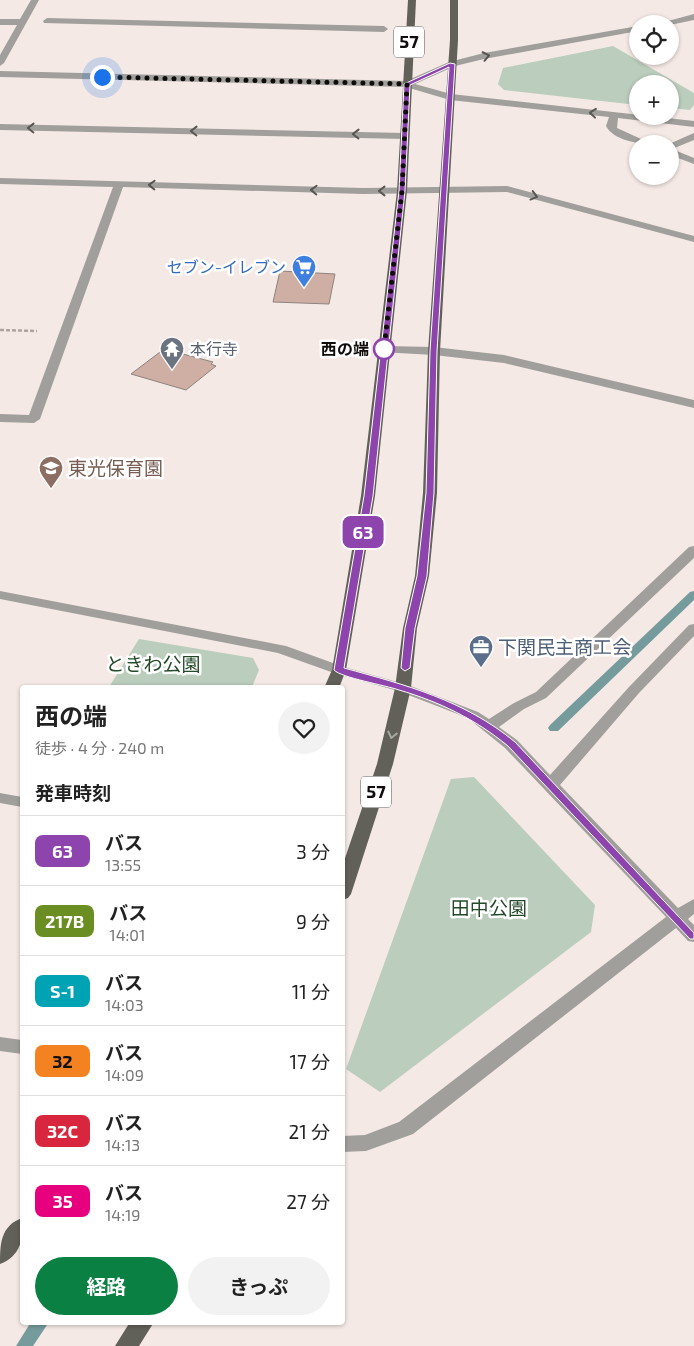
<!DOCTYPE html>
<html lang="ja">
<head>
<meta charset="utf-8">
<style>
	body { margin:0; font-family:"Exo 2","Noto Sans JP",sans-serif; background:#f2f2f2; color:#222; height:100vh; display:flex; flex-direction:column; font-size:19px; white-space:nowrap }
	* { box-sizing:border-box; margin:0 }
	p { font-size:16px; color:#767676 }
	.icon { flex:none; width:28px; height:28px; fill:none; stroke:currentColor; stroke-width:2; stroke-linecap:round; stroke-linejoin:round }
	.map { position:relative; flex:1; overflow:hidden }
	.drawer { position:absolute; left:20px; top:685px; width:325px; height:640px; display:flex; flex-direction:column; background:#fff; border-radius:5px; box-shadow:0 1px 4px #0004 }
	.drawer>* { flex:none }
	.badge { padding:0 10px; border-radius:8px; font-size:18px; line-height:32px }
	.fabs { position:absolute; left:629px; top:15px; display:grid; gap:10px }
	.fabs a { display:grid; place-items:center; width:50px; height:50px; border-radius:50%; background:#fff; box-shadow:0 1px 4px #0004; font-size:25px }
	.you { position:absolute; width:25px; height:25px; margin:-12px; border:4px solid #fff; border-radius:50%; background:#1a73e8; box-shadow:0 0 0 8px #1a73e833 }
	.map>.badge { position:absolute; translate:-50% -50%; box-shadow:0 0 0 2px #fff }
	h2 { padding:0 15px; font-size:19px; line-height:45px }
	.round { display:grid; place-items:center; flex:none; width:52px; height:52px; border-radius:26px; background:#f2f2f2 }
	.head { display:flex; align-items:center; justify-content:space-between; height:85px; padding:0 15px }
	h1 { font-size:24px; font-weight:700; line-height:38px }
	.primary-button { display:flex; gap:10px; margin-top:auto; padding:10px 15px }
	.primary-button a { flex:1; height:58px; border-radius:30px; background:#0b8043; color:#fff; font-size:20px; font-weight:700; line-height:58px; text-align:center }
	.primary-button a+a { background:#f2f2f2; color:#222 }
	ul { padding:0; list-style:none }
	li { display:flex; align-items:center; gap:15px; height:70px; padding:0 15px; border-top:1px solid #e0e0e0 }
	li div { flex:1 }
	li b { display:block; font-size:19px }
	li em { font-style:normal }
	li .badge { min-width:55px; font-weight:700; text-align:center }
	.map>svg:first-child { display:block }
	.green { fill:#bbcdbc }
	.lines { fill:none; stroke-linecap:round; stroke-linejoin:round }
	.stream { fill:#759b9c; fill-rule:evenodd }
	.building { fill:#cfafa3; stroke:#8d837f }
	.path { stroke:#ada3a0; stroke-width:2.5; stroke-dasharray:4 2; stroke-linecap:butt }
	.minor { fill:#a09f9b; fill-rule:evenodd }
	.major { fill:#616159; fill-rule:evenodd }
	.oneway { stroke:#585653 }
	.oneway2 { stroke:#a8a8a4 }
	.line { fill:#8e44ad; stroke:#fff }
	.walk { stroke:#100c0b; stroke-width:5; stroke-dasharray:0 9 }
	.stop-dot { fill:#fff; stroke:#8e44ad; stroke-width:2.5 }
	.labels { text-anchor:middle; stroke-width:5; stroke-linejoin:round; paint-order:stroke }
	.far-shop-label { font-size:16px; fill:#366cbe; stroke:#fff; text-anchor:end }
	.far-worship-label { font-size:16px; fill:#5b616d; stroke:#fff; text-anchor:start }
	.far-stop-label { font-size:16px; font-weight:bold; fill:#100c0b; stroke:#fff; text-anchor:end }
	.shield { fill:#fff; stroke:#585554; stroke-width:1 }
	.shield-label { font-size:18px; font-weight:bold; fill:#100c0b }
	.education-label { font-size:19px; fill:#785e54; stroke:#fff; text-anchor:start }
	.service-label { font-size:19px; fill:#4e5e75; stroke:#fff; text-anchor:start }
	.park-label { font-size:19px; fill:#244928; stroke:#fff }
</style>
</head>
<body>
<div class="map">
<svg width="694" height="1346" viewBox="0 0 694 1346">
	<rect width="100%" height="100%" fill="#f5e9e5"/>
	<!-- green -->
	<g class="green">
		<polygon points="613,46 694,93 694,105 690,110 670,108 670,84 638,84 637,105 504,90 498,84 503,68"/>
		<polygon points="139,639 253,658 259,670 252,687 109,687"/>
		<polygon points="474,777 595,905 591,932 380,1092 346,1069 451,779"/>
	</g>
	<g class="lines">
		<!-- stream -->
		<g class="stream">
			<polygon points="694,591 694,600 558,731 550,731 548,728 550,725 690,592"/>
			<polygon points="31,1322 49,1322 33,1346 16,1346"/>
		</g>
	</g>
	<!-- building -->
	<g class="building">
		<polygon points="280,271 335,274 329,304 273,302"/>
		<polygon points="164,349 213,362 211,364 216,366 186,390 131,374"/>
	</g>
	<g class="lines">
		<!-- path -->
		<polyline class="path" points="0,330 37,331"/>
		<!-- minor -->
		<g class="minor">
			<polygon points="31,0 39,0 4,63 0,66 0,55 17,25 0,25 0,19 20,19"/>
			<polygon points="694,14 694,20 670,25 657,24"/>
			<polygon points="47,18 384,26 388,29 384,32 44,23 43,21"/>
			<path d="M638 26V31L484 59 455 66 415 84 451 94 694 121V127L618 118 617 128 652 144C638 144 613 140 606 126L609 117 450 100 406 87 0 77V71L406 81 449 62 484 53Z"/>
			<polygon points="0,124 405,133 410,136 405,139 0,130"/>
			<polygon points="694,133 694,140 672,149 694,158 694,164 670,155 669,144"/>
			<polygon points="0,178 363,188 507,186 694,236 694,242 507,192 363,194 123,187 40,419 34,423 0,422 0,414 29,415 113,187 0,184"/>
			<polygon points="384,346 434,347 504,355 694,400 694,408 504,363 434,355 380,352 380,348"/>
			<polygon points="694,546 694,558 546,698 524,709 499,727 517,740 550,775 629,687 689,625 694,624 694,636 639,693 560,785 678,908 694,899 694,914 688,919 694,925 694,942 688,941 676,928 413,1134 366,1151 342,1152 342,1136 365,1135 399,1122 666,917 505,748 468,718 398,691 334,673 278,653 0,599 0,591 286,646 344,667 408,685 478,712 489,719 514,703 536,692 689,547"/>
			<polygon points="0,793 22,797 22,807 0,803"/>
			<polygon points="0,1037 22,1040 22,1054 0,1051"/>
		</g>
		<!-- major -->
		<g class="major">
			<polygon points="408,0 416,0 407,191 375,496 346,670 339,688 324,688 332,670 361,496 397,191"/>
			<polygon points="450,0 458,0 458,40 440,351 437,493 429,576 417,628 411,688 393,764 351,894 348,898 342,900 342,867 377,764 395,688 403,628 415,576 423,493 428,351 450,40"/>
			<path d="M22 1218C25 1237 20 1257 0 1264 0 1245 0 1226 22 1218Z"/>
			<polygon points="130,1322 154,1322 139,1346 115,1346"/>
		</g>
	</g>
	<!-- one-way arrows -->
	<defs><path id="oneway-chevron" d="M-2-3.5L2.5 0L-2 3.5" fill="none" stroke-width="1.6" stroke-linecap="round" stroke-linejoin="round" transform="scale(1.25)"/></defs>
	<g class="oneway">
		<use href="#oneway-chevron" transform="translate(486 56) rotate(-12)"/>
		<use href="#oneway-chevron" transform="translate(593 113) rotate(-174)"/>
		<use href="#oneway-chevron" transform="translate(31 128) rotate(-179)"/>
		<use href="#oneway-chevron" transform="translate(194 131) rotate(-179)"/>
		<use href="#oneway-chevron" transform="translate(356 134) rotate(-179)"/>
		<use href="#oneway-chevron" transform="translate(152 185) rotate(-178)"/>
		<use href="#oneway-chevron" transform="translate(314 190) rotate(-178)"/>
		<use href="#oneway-chevron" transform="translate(382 191) rotate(180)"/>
		<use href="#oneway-chevron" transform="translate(534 196) rotate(15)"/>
	</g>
	<use class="oneway2" href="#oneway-chevron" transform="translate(392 735) rotate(103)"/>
	<!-- line -->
	<path class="line" d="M450 63 455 64 437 351 434 493 427 576 415 628 410 668 405 671 401 668 405 628 417 576 426 493 430 351 449 67 410 85 405 191 373 496 344 668C406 685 464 700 515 742L694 933V939H690L508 746C475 719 440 702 399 690 385 685 342 678 334 670L364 496 399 191 404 84Z"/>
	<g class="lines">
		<!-- walk -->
		<polyline class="walk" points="102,77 407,84 402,191 384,349"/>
	</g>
	<!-- icons -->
	<defs>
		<symbol id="supermarket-pin" viewBox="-11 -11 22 30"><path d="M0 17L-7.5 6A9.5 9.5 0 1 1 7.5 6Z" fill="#3f7fe0" stroke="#fff"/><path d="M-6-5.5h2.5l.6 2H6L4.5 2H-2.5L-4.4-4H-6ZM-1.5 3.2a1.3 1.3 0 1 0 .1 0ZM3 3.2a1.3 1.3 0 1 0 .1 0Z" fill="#fff"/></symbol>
		<symbol id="temple-pin" viewBox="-11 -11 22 30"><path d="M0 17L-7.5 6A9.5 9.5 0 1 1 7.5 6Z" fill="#6b7280" stroke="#fff"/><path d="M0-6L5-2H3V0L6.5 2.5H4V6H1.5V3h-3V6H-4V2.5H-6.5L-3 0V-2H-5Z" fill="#fff"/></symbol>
		<symbol id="school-pin" viewBox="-11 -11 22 30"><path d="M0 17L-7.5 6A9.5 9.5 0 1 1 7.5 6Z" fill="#8d6e63" stroke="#fff"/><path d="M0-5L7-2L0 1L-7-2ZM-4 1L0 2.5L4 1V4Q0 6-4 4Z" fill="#fff"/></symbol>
		<symbol id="office-pin" viewBox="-11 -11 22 30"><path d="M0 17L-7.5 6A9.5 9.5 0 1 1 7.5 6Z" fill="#5c6f8a" stroke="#fff"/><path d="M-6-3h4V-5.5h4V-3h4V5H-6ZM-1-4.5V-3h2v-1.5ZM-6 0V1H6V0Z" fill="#fff"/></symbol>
	</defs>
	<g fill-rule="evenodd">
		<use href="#supermarket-pin" x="290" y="253" width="28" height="38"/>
		<use href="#temple-pin" x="158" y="335" width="28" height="38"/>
		<use href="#school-pin" x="37" y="454" width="28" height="38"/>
		<use href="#office-pin" x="467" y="633" width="28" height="38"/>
	</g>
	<!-- markers -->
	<circle class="stop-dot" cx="384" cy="349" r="10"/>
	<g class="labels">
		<!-- far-shop labels -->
		<g class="far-shop-label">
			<text x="286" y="273">セブン-イレブン</text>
		</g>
		<!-- far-worship labels -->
		<g class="far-worship-label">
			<text x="190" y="355">本行寺</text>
		</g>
		<!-- far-stop labels -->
		<g class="far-stop-label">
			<text x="369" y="355">西の端</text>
		</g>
		<!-- shield labels -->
		<g class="shield">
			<rect x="394" y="26.5" width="30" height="31" rx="4"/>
			<rect x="361" y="776.5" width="30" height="31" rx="4"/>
		</g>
		<g class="shield-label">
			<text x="409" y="48">57</text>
			<text x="376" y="798">57</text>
		</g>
		<!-- education labels -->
		<g class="education-label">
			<text x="68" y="475">東光保育園</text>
		</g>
		<!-- service labels -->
		<g class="service-label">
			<text x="498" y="654">下関民主商工会</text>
		</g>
		<!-- park labels -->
		<g class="park-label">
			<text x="153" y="671">ときわ公園</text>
			<text x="489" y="915">田中公園</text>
		</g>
	</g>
</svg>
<div class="fabs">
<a><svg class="icon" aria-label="locate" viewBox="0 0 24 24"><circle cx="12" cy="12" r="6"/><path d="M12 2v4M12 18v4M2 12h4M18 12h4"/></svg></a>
<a>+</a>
<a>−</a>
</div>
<div class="you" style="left:102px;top:77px"></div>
<b class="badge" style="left:363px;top:532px;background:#8e44ad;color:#fff">63</b>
<section class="drawer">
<div class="head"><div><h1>西の端</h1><p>徒歩 · 4 分 · 240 m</p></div><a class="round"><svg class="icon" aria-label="heart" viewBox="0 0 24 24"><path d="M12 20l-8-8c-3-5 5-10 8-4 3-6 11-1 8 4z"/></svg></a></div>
<h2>発車時刻</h2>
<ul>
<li><span class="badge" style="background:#8e44ad;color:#fff">63</span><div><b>バス</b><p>13:55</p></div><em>3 分</em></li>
<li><span class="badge" style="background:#6b8e23;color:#fff">217B</span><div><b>バス</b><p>14:01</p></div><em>9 分</em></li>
<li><span class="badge" style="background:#00a3b4;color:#fff">S-1</span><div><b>バス</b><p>14:03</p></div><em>11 分</em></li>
<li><span class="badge" style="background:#f58220;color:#111">32</span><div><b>バス</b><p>14:09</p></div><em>17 分</em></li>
<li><span class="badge" style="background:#d7263d;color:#fff">32C</span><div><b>バス</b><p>14:13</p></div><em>21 分</em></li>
<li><span class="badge" style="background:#e6007e;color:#fff">35</span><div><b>バス</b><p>14:19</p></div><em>27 分</em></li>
</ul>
<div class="primary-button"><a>経路</a><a>きっぷ</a></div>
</section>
</div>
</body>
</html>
